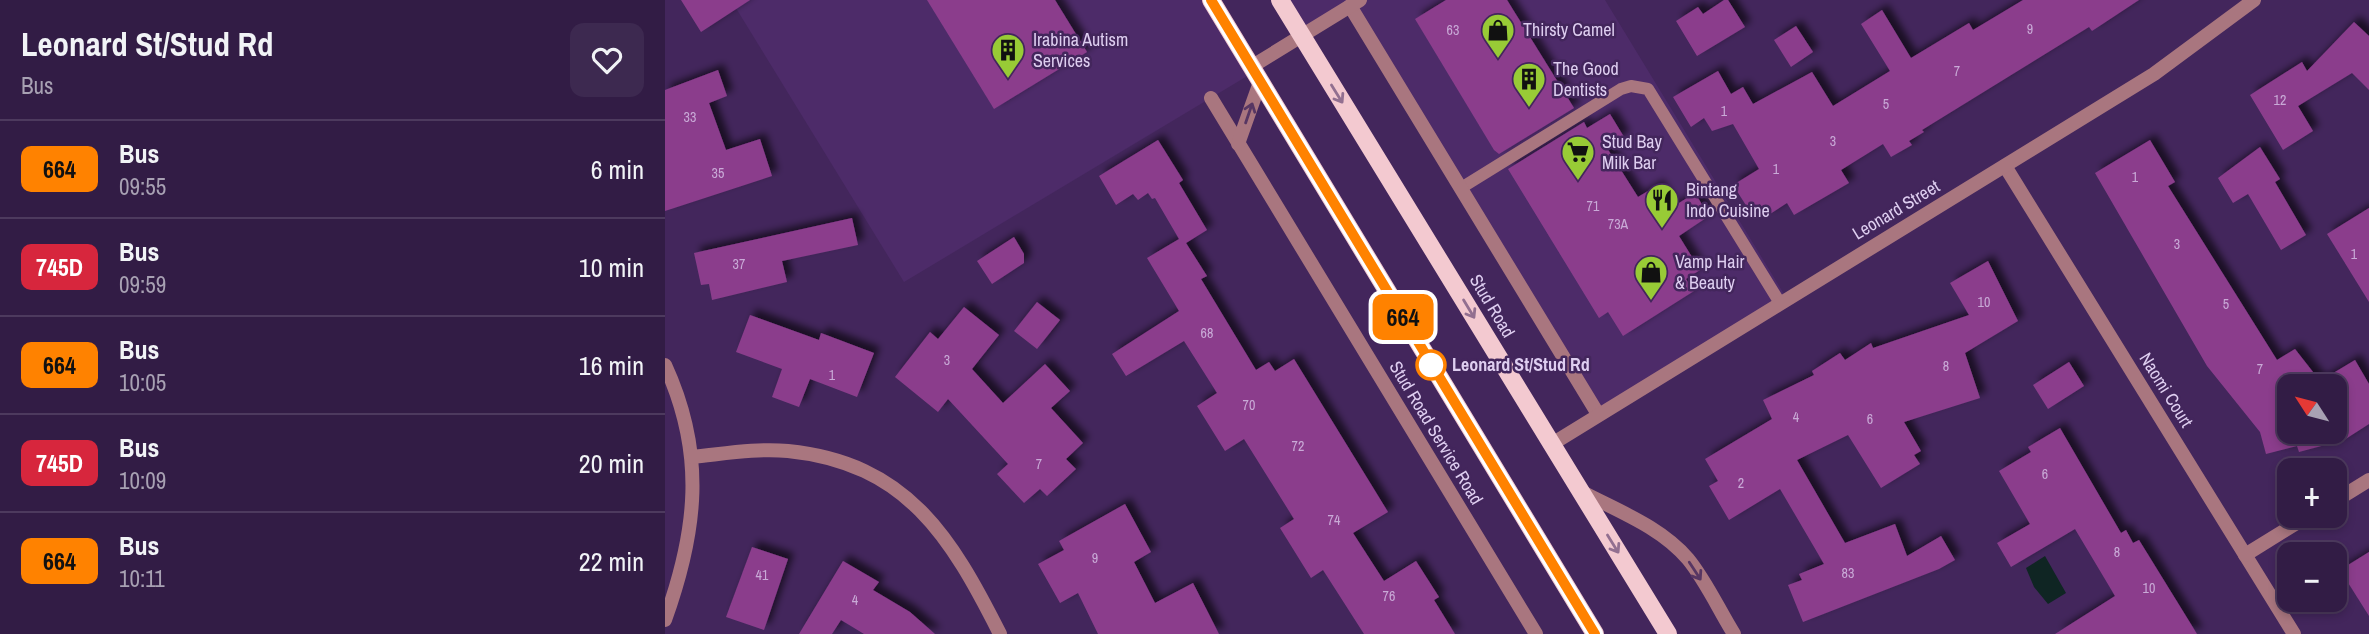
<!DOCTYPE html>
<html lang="en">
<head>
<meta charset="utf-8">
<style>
	body { margin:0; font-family:"Archivo Narrow",sans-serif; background:#3d2950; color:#f1f3f6; height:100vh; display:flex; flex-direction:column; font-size:26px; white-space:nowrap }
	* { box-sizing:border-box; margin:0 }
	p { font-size:23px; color:#a8a1b3 }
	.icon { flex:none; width:38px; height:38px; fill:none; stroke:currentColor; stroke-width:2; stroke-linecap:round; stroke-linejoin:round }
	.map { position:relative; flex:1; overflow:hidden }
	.sheet { display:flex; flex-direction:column; background:#321c45; width:665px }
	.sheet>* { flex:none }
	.badge { padding:0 14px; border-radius:10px; font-size:24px; line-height:46px }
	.needle { width:46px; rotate:306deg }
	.controls { position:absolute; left:1612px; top:374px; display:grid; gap:14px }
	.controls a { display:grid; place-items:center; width:70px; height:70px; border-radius:14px; background:#321c45; box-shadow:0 4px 10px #0003,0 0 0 2px #4d3a5e; font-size:35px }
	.map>.badge { position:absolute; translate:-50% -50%; box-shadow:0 0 0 4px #fff }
	.round { display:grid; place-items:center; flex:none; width:74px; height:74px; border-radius:14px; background:#3d2950 }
	.summary { display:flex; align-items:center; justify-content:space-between; height:119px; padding:0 21px }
	h1 { font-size:33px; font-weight:800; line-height:52px }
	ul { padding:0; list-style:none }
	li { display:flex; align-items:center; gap:21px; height:98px; padding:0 21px; border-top:2px solid #4d3a5e }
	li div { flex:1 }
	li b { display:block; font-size:26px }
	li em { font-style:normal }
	li .badge { min-width:77px; font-weight:700; text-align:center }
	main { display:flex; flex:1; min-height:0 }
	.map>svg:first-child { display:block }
	.built { fill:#4d2b69 }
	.water { fill:#0f2523 }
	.building { fill:#8b3e8c; fill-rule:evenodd; filter:url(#shadow) }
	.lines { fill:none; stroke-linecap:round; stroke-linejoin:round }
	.service { stroke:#a9767f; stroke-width:12 }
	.minor { stroke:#a9767f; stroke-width:14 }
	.primary { stroke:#f3c9d0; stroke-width:18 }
	.oneway { stroke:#926f90 }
	.oneway2 { stroke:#573663 }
	.line-casing { stroke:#fff; stroke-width:16 }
	.line { stroke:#ff8200; stroke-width:10 }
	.stop-dot { fill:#fff; stroke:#ff8200; stroke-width:3.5 }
	.labels { text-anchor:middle; stroke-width:5; stroke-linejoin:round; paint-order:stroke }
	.number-label { font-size:14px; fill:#c9aad7 }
	.poi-label { font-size:18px; fill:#decef0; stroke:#43265c; text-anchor:start }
	.street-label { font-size:18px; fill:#decef0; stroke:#43265c }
	.stop-label { font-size:18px; font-weight:bold; fill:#decef0; stroke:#43265c; text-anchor:start }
</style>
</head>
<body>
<main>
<section class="sheet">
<div class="summary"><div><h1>Leonard St/Stud Rd</h1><p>Bus</p></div><a class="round"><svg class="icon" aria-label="heart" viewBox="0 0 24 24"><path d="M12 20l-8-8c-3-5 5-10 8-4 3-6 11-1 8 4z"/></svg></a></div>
<ul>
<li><span class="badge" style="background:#ff8200;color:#111">664</span><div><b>Bus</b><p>09:55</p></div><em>6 min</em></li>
<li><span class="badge" style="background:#d7263d;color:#fff">745D</span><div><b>Bus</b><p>09:59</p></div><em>10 min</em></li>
<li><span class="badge" style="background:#ff8200;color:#111">664</span><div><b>Bus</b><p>10:05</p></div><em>16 min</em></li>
<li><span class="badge" style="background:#d7263d;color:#fff">745D</span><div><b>Bus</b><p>10:09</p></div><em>20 min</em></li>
<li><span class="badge" style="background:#ff8200;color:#111">664</span><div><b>Bus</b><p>10:11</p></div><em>22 min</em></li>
</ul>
</section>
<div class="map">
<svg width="1704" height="634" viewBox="0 0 1704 634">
	<defs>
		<filter id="shadow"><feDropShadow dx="6" dy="-6" stdDeviation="3.5" flood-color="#0009"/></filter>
	</defs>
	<rect width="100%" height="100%" fill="#43265c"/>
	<!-- built -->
	<g class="built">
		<polygon points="66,0 546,0 589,72 239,282"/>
		<polygon points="615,0 940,0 1122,299 933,414 685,6 636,36"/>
	</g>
	<!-- water -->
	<polygon class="water" points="1380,556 1401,593 1383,604 1369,587 1361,568"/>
	<!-- building -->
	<g class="building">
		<polygon points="16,0 85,0 36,32"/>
		<polygon points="262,0 390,0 422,52 329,109"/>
		<polygon points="781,0 842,0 909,108 834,154 829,150 750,19"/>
		<polygon points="1059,0 1063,0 1080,27 1032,56 1011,21 1033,7 1038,14"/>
		<polygon points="1358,0 1474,0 1427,31 1424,27 1257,130 1259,132 1244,141 1247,145 1226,157 1218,144 1176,170 1184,183 1129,215 1122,203 1102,216 1095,204 1084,210 1068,185 1094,169 1068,124 1047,131 1039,118 1026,127 1008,97 1053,71 1066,94 1078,87 1088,104 1147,72 1168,106 1225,71 1196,24 1217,10 1246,58 1304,23 1308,30"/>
		<polygon points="1689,22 1704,36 1704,90 1687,73 1633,106 1648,131 1618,150 1585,95 1637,62 1642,71"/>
		<polygon points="1131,26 1148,52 1126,67 1109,40"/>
		<polygon points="53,70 62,96 44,103 61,150 95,139 107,176 0,211 0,90"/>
		<polygon points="945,114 959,137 942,148 973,197 993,185 1006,208 1030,193 1044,216 1014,236 1035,270 1021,279 1029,291 958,336 943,312 934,318 843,169 919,122 922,128"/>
		<polygon points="493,140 518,180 514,183 542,230 521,243 542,276 536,279 591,370 604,362 610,371 629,359 723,512 688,533 719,581 751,561 774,597 769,600 790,634 699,634 658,570 646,578 615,528 629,519 579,439 560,451 532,406 552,393 519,341 461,376 447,354 514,311 482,258 514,239 490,198 487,199 483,193 473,200 468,194 451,205 434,176"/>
		<path d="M1485 140 1510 182 1503 186 1612 360 1630 349 1655 381 1690 360 1704 384V424L1679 440 1634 452 1632 446 1601 454 1595 432 1542 366 1430 173ZM1624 387H1670V432H1624Z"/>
		<polygon points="1595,147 1615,179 1610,182 1641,235 1616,250 1583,194 1568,203 1553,178"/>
		<polygon points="1704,208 1704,302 1662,234"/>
		<polygon points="187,218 193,245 117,261 122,282 47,300 44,284 36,285 29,253"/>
		<polygon points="349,237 359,254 359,263 327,284 312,261"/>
		<polygon points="1323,261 1353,321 1300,353 1315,398 1239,422 1256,451 1249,455 1255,464 1216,488 1183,435 1132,460 1180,543 1230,524 1242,556 1276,536 1290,560 1274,569 1138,622 1123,585 1137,580 1134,574 1159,564 1115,489 1064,520 1044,486 1053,481 1040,459 1107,419 1098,400 1149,375 1147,371 1175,353 1180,360 1206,343 1208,348 1304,315 1285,283"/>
		<polygon points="372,302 395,320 372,349 349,331"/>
		<polygon points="299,307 334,335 307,369 338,403 380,364 405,391 386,408 418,443 401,459 411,469 382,496 375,489 359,503 332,474 343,464 283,399 273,412 230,377 265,332 273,339"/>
		<polygon points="85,315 154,340 156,333 209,353 192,397 145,379 134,407 107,397 117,369 71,352"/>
		<polygon points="1404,362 1419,386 1383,409 1368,385"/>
		<polygon points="1395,428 1456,533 1461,530 1468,543 1474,540 1532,634 1390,634 1450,596 1410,529 1346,567 1332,543 1365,524 1334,471 1366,452 1363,447"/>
		<polygon points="460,504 486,552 469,562 490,603 528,583 554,634 433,634 413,593 395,603 373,564 399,550 394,541"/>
		<polygon points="87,547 123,559 99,630 61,617"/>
		<polygon points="1704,552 1704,616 1675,570"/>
		<polygon points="178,561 214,582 208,590 245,612 270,634 199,634 176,620 167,634 134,634"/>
	</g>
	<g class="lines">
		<!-- service -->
		<polyline class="service" points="796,188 956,89 966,86 983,89 1115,303"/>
		<!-- minor -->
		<g class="minor">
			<polyline points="685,6 933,414"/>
			<polyline points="586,67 695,0"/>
			<polyline points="546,98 871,634"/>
			<polyline points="573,144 595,82"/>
			<polyline points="1340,166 1629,634"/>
			<path d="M0 365C41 454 32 531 0 620"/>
			<polyline points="887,444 1489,74 1589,0"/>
			<path d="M27 457C58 454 92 448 123 451 242 463 286 537 335 634"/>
			<path d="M917 492C953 511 996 527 1023 559 1041 581 1054 610 1069 634"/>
			<polyline points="1670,501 1704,480"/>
			<polyline points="1580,555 1643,516"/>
		</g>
		<!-- primary -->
		<g class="primary">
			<polyline points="546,0 930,634"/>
			<polyline points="615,0 1003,634"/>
		</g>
	</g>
	<!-- one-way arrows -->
	<defs><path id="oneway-shaft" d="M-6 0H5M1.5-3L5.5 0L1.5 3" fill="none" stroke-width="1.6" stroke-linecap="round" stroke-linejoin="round" transform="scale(1.75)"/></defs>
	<g class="oneway">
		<use href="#oneway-shaft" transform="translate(672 94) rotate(58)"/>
		<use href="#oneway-shaft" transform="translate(804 309) rotate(59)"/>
		<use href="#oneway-shaft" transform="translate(948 544) rotate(58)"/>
	</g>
	<g class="oneway2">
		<use href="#oneway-shaft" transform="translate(584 113) rotate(-71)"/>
		<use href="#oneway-shaft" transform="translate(1030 571) rotate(57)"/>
	</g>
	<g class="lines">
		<defs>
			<polyline id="line" points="546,0 930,634"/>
		</defs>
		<!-- line casing -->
		<use href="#line" class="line-casing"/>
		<!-- line -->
		<use href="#line" class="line"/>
	</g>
	<!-- icons -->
	<defs>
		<symbol id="shop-pin" viewBox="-11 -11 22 30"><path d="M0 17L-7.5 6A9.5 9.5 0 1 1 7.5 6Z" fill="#98cb36" stroke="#43265c"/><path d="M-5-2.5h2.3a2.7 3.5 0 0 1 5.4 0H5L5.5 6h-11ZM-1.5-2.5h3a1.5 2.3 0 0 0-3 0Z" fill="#111"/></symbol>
		<symbol id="building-pin" viewBox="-11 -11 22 30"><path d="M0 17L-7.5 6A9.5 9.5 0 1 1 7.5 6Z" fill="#98cb36" stroke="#43265c"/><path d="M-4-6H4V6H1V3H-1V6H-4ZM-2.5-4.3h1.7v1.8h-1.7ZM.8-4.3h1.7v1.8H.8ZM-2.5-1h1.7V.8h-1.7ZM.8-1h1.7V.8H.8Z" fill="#111"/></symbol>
		<symbol id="supermarket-pin" viewBox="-11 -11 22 30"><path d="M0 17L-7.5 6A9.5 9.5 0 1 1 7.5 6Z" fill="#98cb36" stroke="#43265c"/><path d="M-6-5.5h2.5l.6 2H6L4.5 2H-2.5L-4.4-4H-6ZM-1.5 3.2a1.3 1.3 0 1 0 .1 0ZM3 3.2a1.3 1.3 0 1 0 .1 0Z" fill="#111"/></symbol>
		<symbol id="restaurant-pin" viewBox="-11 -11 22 30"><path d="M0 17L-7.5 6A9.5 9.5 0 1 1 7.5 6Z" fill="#98cb36" stroke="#43265c"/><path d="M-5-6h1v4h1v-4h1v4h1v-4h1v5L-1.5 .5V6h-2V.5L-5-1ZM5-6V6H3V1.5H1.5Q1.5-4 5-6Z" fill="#111"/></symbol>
	</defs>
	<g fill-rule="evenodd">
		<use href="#shop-pin" x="814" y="11" width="38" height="52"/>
		<use href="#building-pin" x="324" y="31" width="38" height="52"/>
		<use href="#building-pin" x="845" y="60" width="38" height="52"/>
		<use href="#supermarket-pin" x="894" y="133" width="38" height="52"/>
		<use href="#restaurant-pin" x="978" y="181" width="38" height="52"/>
		<use href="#shop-pin" x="967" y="253" width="38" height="52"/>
	</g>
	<!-- markers -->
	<circle class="stop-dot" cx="766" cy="365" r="14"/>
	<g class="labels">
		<!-- number labels -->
		<g class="number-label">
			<text x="1365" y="34">9</text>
			<text x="788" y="35">63</text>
			<text x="1292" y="76">7</text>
			<text x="1615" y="105">12</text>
			<text x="1221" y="109">5</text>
			<text x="1059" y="116">1</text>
			<text x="25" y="122">33</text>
			<text x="1168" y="146">3</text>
			<text x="1111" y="174">1</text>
			<text x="53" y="178">35</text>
			<text x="1470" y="182">1</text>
			<text x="928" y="211">71</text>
			<text x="953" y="229">73A</text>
			<text x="1512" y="249">3</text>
			<text x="1689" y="259">1</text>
			<text x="74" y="269">37</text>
			<text x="1319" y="307">10</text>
			<text x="1561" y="309">5</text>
			<text x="542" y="338">68</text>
			<text x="282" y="365">3</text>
			<text x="1281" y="371">8</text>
			<text x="1595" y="374">7</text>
			<text x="167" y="380">1</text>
			<text x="584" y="410">70</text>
			<text x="1131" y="422">4</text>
			<text x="1205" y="424">6</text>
			<text x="633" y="451">72</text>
			<text x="374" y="469">7</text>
			<text x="1380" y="479">6</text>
			<text x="1076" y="488">2</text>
			<text x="669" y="525">74</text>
			<text x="1452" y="557">8</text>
			<text x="430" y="563">9</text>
			<text x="1183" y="578">83</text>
			<text x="97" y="580">41</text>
			<text x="1484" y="593">10</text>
			<text x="724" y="601">76</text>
			<text x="190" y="605">4</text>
		</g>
		<!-- poi labels -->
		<g class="poi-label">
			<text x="858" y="36">Thirsty Camel</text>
			<text x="368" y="46">Irabina Autism<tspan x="368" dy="21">Services</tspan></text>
			<text x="888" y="75">The Good<tspan x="888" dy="21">Dentists</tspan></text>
			<text x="937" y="148">Stud Bay<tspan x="937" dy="21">Milk Bar</tspan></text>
			<text x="1021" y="196">Bintang<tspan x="1021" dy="21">Indo Cuisine</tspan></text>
			<text x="1010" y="268">Vamp Hair<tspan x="1010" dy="21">&amp; Beauty</tspan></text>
		</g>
		<!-- street labels -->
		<g class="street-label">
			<text transform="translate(1231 210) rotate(-31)" y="6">Leonard Street</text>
			<text transform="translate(827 306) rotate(59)" y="6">Stud Road</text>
			<text transform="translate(1501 390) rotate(58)" y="6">Naomi Court</text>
			<text transform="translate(771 433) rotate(59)" y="6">Stud Road Service Road</text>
		</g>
		<!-- stop labels -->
		<g class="stop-label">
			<text x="787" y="371">Leonard St/Stud Rd</text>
		</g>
	</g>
</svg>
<div class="controls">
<a><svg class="needle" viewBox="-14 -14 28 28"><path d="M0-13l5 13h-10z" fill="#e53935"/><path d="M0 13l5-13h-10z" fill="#a8a1b3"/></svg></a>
<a>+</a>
<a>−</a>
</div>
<b class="badge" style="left:738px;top:317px;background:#ff8200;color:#111">664</b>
</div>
</main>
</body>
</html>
